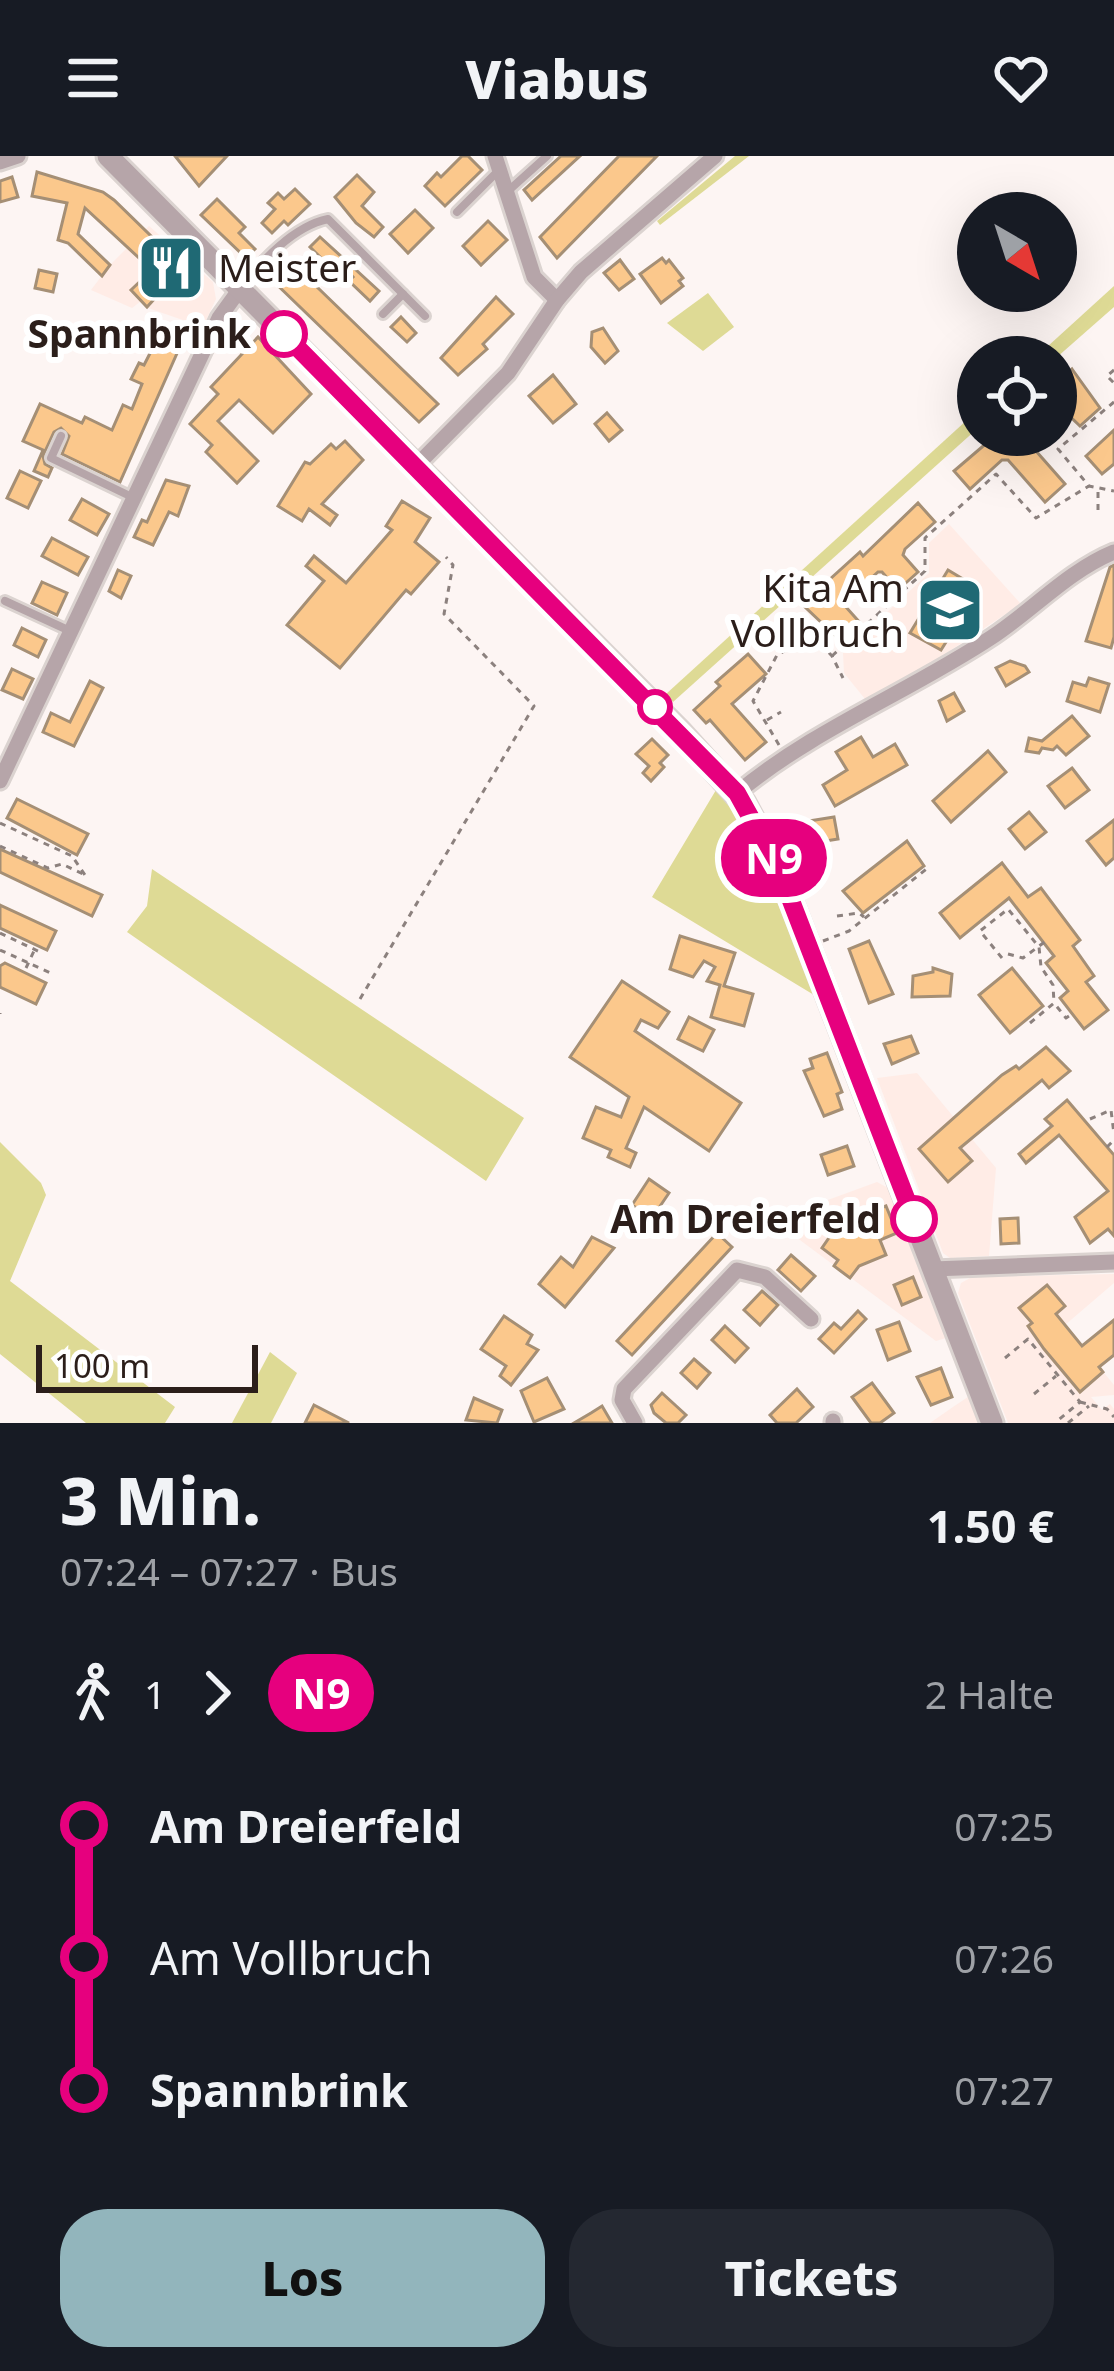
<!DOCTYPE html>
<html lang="de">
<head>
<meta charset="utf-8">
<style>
	body { margin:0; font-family:"Noto Sans",sans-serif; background:#242831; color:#f1f3f6; height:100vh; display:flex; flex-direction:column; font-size:45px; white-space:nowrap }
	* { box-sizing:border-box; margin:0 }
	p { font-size:39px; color:#9ea1a6 }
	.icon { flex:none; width:66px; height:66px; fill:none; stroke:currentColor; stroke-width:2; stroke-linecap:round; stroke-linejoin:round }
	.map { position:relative; height:1267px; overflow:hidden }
	.sheet { display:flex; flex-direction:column; background:#171b24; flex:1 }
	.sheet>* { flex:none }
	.badge { padding:0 24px; border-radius:39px; font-size:42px; line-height:78px }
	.needle { width:78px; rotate:141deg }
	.buttons { position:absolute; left:957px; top:36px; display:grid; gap:24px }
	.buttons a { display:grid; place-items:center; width:120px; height:120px; border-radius:50%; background:#171b24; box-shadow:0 12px 48px #0002; font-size:60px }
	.scale { position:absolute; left:36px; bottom:30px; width:222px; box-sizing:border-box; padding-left:12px; border:6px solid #2b1e1a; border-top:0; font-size:33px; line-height:42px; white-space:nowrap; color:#2b1e1a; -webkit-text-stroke:9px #fff; paint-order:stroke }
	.map>.badge { position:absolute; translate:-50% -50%; box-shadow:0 0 0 6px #fff }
	.legs { display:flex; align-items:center; gap:18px; height:132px; padding:0 60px; font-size:39px }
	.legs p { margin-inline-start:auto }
	.overview { display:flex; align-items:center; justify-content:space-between; height:204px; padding:0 60px }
	h1 { font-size:66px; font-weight:800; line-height:90px }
	.primary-button { display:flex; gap:24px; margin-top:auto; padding:24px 60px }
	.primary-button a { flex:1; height:138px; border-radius:48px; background:#92b5bc; color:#111; font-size:48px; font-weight:800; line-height:138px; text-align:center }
	.primary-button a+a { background:#242831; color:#f1f3f6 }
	ul { padding:0 60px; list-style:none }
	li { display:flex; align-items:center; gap:42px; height:132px; font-size:45px }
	li i { display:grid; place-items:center; width:18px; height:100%; margin:0 15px; background:currentColor }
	li i::after { content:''; width:30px; height:30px; margin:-15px; border:9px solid; border-radius:50%; background:#171b24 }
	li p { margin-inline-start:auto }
	li:first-child i { background:linear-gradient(#0000 50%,currentColor 0) }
	li:last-child i { background:linear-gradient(currentColor 50%,#0000 0) }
	header { display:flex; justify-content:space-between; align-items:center; height:156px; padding:0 60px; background:#171b24; font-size:54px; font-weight:800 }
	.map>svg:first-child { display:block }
	.built { fill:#ffece6 }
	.green { fill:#deda95 }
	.building { fill:#fbc88c; stroke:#a58f75; stroke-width:3 }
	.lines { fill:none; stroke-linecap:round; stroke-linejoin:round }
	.service-casing { stroke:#dbd3d0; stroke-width:14 }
	.minor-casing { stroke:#dbd3d0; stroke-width:21 }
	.tertiary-casing { stroke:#dbd3d0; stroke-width:27 }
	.path { stroke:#8c817e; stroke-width:3; stroke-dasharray:6 6; stroke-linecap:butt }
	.service { stroke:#b6a5a9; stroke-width:8 }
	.minor { stroke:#b6a5a9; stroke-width:15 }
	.tertiary { stroke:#b6a5a9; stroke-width:21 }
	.line-1-casing { stroke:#fff; stroke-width:27 }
	.line-1 { stroke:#e6007e; stroke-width:18 }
	.stop-1-dot { fill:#fff; stroke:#e6007e; stroke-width:6 }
	.labels { text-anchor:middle; stroke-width:12; stroke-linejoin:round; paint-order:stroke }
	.poi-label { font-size:39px; fill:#2b1e1a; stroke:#fff; text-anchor:start }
	.stop-label { font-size:39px; font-weight:bold; fill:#2b1e1a; stroke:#fff; text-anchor:end }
</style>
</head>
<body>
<header><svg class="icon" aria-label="menu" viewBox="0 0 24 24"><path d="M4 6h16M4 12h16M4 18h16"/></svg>Viabus<svg class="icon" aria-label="heart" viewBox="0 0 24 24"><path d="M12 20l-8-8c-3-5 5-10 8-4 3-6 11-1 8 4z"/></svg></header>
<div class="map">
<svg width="1114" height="1267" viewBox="0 0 1114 1267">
	<rect width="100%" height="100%" fill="#fdf5f3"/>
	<!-- built -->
	<g class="built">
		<polygon points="149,70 213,126 216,143 203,171 148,152 141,145 132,152 91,134 110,109"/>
		<polygon points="949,368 1021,448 925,511 865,543 844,517 843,497 929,417 929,387"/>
		<polygon points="917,917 996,1012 989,1100 950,1102 943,1097 877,922"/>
		<polygon points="877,1026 888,1032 946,1182 936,1185 773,1064"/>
		<polygon points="1114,1118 1114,1127 1065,1169 1114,1229 1114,1239 1091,1241 1102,1254 1110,1248 1114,1253 1114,1267 1008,1267 958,1137 961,1127 972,1121"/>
		<polygon points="968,1241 978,1267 930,1267 953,1251"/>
	</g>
	<!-- green -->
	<g class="green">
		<polygon points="735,0 749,0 660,69 657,65"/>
		<polygon points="1114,130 1114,151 1056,202 1036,201"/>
		<polygon points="708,137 734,171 703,195 667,167"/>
		<polygon points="978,254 978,272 673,546 666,538"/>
		<path d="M716 634C768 689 787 769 814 839L652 741Z"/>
		<polygon points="152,713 524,962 486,1025 127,776 147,750"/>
		<polygon points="0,986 41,1027 46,1039 10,1125 175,1251 165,1267 86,1267 0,1198"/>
		<polygon points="270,1196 297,1217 271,1267 232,1267"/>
	</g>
	<!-- building -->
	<g class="building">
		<polygon points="175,0 227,0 199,30"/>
		<polygon points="462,0 468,0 482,14 445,50 425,30 437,17 441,21"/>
		<polygon points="561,0 580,0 532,44 524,34"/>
		<polygon points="619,0 657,0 557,102 540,81"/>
		<polygon points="37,16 103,36 114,44 187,115 170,131 175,136 157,140 147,151 131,134 152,114 85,52 78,78 110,109 102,120 68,87 58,84 67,47 32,40"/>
		<polygon points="357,19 374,36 362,50 383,71 374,81 356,67 335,41"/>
		<polygon points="12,21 18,41 0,46 0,25"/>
		<polygon points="295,33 310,48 288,69 284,65 272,77 262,67 275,53 268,47 278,37 284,43"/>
		<polygon points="217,43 245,71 239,77 255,93 246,102 201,59"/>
		<polygon points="415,54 433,72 408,97 390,78"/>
		<polygon points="488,65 507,84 481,109 463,90"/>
		<polygon points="320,81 379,135 370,145 349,125 354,120 346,127 310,91"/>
		<polygon points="662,102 666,107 669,104 683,122 679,125 683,130 661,147 640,118"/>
		<polygon points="288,103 438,248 419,266 270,122"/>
		<polygon points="620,104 634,123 619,134 604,117"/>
		<polygon points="39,114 57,118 53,136 35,132"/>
		<polygon points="496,141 513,158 483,188 487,193 458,219 441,202"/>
		<polygon points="401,161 416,177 407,186 391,171"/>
		<polygon points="603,172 618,195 605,207 591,191 592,176"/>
		<polygon points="161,176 182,186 120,326 62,298 69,280 61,272 54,276 43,300 45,308 52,312 48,321 34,315 43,294 23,285 40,248 82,267 85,261 112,274 123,249 132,253 142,228 131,223 139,207 144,209"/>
		<polygon points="258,181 311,238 273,277 239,244 218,265 258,305 237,327 206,296 212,289 190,268 218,238 211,231"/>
		<polygon points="1072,213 1100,252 1080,270 1056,247 1056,227"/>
		<polygon points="553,219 576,248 553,267 529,240"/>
		<polygon points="607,257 622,274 609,285 595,268"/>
		<polygon points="1114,274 1114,308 1102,318 1086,300"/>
		<polygon points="996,279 1036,279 1028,286 1065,328 1045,346 1008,304 1002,304 970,333 954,315"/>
		<polygon points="345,285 363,304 322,348 337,359 330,369 309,353 302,365 278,350 305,306 310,308 331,288 336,293"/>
		<polygon points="20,315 41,325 28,352 7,342"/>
		<polygon points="166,324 189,330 178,360 169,356 153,389 134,381 142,364 147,366"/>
		<polygon points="82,343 109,358 97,379 70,364"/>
		<polygon points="402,345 430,362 415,386 439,406 411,438 406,434 340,512 287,469 324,425 306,410 314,400 346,427 392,374 386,370"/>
		<polygon points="918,347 935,366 905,393 903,399 918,416 898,434 882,416 878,416 847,444 845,450 862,469 843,487 805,451 832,427 829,424 860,396 863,400"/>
		<polygon points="52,382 88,401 78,419 42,400"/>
		<polygon points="1114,409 1114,481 1111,492 1086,485 1110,411"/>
		<polygon points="118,414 131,420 121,442 109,435"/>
		<polygon points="948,414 963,423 952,443 975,457 962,480 953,475 941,494 910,477"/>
		<polygon points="42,426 67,437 57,459 32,447"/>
		<polygon points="22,472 46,484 38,501 14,489"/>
		<polygon points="748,498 766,518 732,548 766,586 745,604 710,564 706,567 694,554 720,530 716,526"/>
		<polygon points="1010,505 1025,510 1029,516 1006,530 996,512"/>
		<polygon points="12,513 33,523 23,543 2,534"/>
		<polygon points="1089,522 1109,528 1100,556 1067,545 1073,526 1086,530"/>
		<polygon points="90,525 103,532 74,590 43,576 51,557 70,566"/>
		<polygon points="954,537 964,555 947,565 939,545"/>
		<polygon points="1072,560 1089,580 1066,599 1057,590 1053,594 1042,592 1039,597 1026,595 1029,582 1042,585"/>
		<polygon points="861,581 873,601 895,588 907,609 835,650 823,629 847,614 836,596"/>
		<polygon points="652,583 668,599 660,607 664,611 651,625 643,617 649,610 636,598"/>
		<polygon points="988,595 1006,616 951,666 933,645"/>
		<polygon points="1072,612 1089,634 1065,652 1048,630"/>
		<polygon points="17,643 88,678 77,699 7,662"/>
		<polygon points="1029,656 1046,676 1025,693 1009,673"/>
		<polygon points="834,661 838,683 813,687 809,665"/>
		<polygon points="1114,664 1114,702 1106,709 1087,685"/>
		<polygon points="907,685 924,710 863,757 843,735"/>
		<polygon points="0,693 102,739 92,760 0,716"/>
		<polygon points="1002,707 1028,741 1041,732 1080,784 1073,790 1094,820 1086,826 1108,854 1084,873 1060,842 1068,835 1046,807 1054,800 1009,742 960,782 940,757"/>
		<polygon points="0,749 56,775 47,794 0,772"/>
		<polygon points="680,780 735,797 724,830 753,838 744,870 711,861 720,829 707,825 715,811 704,805 693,821 670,813"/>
		<polygon points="869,785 893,838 869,847 849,793"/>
		<polygon points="5,807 46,827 36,848 0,831 0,810"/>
		<polygon points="933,812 952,818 950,840 912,841 913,820 933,816"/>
		<polygon points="1012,812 1043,850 1010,877 979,839"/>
		<polygon points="622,825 669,856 658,872 641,864 635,875 741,947 709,995 644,951 626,992 636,997 630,1011 608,1001 611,994 583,982 596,951 621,961 629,941 570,901"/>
		<polygon points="689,861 714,874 703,895 678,883"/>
		<polygon points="911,880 918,897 892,908 884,888"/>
		<polygon points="1046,891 1070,915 1049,932 1042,924 960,992 972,1005 948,1026 919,993 1002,919 1016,910 1019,913"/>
		<polygon points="827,897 842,936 837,938 842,953 824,960 804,915 813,912 810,903"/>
		<polygon points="1067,944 1114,999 1114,1080 1108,1073 1090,1087 1075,1061 1108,1035 1059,979 1026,1007 1019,998 1052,970 1045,963"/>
		<polygon points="847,990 854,1010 828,1019 821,999"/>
		<polygon points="649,1023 669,1037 652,1062 632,1049"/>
		<polygon points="886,1050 897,1077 880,1084 886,1099 859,1110 850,1122 834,1110 838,1104 822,1092 835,1073 833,1069"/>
		<polygon points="1018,1062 1019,1087 1001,1088 1000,1063"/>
		<polygon points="717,1077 732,1091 632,1199 617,1185"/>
		<polygon points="592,1081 614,1092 565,1151 539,1128 561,1101 573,1111"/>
		<polygon points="791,1099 815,1120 801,1135 778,1114"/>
		<polygon points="913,1121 921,1141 902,1149 894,1129"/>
		<polygon points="1047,1129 1065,1150 1056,1158 1082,1190 1114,1164 1114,1199 1099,1211 1103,1216 1080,1236 1044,1193 1028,1170 1032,1167 1019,1152"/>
		<polygon points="762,1135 778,1149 760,1169 744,1154"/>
		<polygon points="858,1155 866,1163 834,1197 819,1183 834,1167 841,1173"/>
		<polygon points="504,1160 532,1179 527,1188 538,1194 511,1229 500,1220 506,1210 481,1193"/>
		<polygon points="899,1166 910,1195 888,1204 877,1174"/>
		<polygon points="725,1170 748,1192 735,1206 712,1184"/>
		<polygon points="694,1203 710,1217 697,1232 681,1217"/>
		<polygon points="941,1212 952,1241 931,1249 917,1221"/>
		<polygon points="547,1222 564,1253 534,1266 521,1235"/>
		<polygon points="872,1227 894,1257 880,1267 871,1267 852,1241"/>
		<polygon points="797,1233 813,1251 796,1267 777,1267 770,1259"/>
		<polygon points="662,1237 686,1259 678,1267 666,1267 654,1257 651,1249"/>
		<polygon points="474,1242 502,1254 497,1267 466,1264"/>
		<polygon points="314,1249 349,1267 305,1267"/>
		<polygon points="602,1250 612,1267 574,1267 591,1257"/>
	</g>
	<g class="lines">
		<defs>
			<g id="service">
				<polyline points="508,35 547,0"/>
				<polyline points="457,56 499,14"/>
				<path d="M241 132C261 105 294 70 328 63L425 160"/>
				<polyline points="383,158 403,138"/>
				<polyline points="61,280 51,302 132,341"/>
				<polyline points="5,445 70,475"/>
			</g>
			<g id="minor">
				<polyline points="495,0 534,121 557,144"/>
				<polyline points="0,6 18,0"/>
				<polyline points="416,310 508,217 557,144 581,116 715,0"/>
				<polyline points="0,625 219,162 240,133"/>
				<path d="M737 637C814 573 909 536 992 481 1033 454 1068 415 1114 396"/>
				<polyline points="933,1113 1114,1106"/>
				<polyline points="635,1267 622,1244 624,1233 737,1114 765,1121 811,1163"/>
				<polyline points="833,1267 833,1265"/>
			</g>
			<polyline id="tertiary" points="108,0 680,576 744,647 778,711 992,1267"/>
		</defs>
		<!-- service casing -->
		<use href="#service" class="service-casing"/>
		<!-- minor casing -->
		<use href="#minor" class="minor-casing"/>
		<!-- tertiary casing -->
		<use href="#tertiary" class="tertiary-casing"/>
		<!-- path -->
		<g class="path">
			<polyline points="1114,214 1107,220 1114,227"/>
			<polyline points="1114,246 1058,293 1089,330 1114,335"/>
			<polyline points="1098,336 1098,359"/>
			<polyline points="832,500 925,415 925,382 996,318 1036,362 1089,330"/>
			<polyline points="767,564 781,556"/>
			<polyline points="779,589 753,545 777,499 813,479 832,500 843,522"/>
			<polyline points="0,667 72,700 85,719"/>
			<polyline points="0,690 48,712 62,708 83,718"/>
			<polyline points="837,760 859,757 864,761"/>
			<polyline points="0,777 42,797"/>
			<polyline points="823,785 849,775 929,711"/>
			<polyline points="0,794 53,818"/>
			<polyline points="1008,798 1023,802 1046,785"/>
			<polyline points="1002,802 980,775 1008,753 1039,791 1041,811 1053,829 1054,847"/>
			<polyline points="26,812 34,795"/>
			<polyline points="360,843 534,550 444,458 453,409 446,401"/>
			<polyline points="0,857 0,858"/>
			<polyline points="1030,867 1054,847 1066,862 1072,858"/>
			<polyline points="1090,963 1111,954 1114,978"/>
			<polyline points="1107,991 1114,984"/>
			<polyline points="1005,1202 1028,1183 1080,1246 1056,1266"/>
			<polyline points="1034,1238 1056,1220"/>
			<polyline points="1080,1246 1107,1253 1114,1261"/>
			<polyline points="1068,1267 1089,1250"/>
		</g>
		<!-- service -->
		<use href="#service" class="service"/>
		<!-- minor -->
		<use href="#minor" class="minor"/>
		<!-- tertiary -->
		<use href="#tertiary" class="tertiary"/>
	</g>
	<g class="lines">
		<defs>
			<polyline id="line-1" points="284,178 737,637 778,711 914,1063"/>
		</defs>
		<!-- line-1 casing -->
		<use href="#line-1" class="line-1-casing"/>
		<!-- line-1 -->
		<use href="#line-1" class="line-1"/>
	</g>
	<!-- icons -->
	<defs>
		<symbol id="restaurant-square" viewBox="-11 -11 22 22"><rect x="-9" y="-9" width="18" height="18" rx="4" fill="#1f6974" stroke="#fff"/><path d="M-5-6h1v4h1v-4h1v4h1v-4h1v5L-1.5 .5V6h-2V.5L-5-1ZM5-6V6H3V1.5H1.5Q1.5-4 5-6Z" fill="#fff"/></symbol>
		<symbol id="school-square" viewBox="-11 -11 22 22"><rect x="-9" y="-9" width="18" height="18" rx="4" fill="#1f6974" stroke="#fff"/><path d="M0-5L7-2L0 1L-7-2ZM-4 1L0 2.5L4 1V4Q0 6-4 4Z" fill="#fff"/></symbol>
	</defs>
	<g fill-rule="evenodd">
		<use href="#restaurant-square" x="133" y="74" width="76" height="76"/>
		<use href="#school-square" x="912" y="416" width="76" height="76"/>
	</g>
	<!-- markers -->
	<g class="stop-1-dot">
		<circle cx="284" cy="178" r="21"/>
		<circle cx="655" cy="551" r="15"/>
		<circle cx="914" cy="1063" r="21"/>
	</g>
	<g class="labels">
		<!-- poi labels -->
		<g class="poi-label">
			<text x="218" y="126">Meister</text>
			<text x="904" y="446" text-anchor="end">Kita Am<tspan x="904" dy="45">Vollbruch</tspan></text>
		</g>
		<!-- stop labels -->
		<g class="stop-label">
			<text x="251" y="192">Spannbrink</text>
			<text x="881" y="1077">Am Dreierfeld</text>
		</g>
	</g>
</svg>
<div class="buttons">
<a><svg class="needle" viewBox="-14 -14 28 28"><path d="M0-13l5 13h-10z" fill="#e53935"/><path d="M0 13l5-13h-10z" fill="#9ea1a6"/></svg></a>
<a><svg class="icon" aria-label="locate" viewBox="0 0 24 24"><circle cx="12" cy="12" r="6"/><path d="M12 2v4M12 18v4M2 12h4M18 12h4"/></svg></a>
</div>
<div class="scale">100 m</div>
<b class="badge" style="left:774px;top:702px;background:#e6007e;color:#fff">N9</b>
</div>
<section class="sheet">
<div class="overview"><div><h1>3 Min.</h1><p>07:24 – 07:27 · Bus</p></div><b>1.50 €</b></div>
<div class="legs"><svg class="icon" aria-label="walk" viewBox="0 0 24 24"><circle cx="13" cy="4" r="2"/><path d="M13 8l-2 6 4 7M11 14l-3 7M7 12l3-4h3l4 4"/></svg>1<svg class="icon" aria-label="forward" viewBox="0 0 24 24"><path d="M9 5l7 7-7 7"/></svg><b class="badge" style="background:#e6007e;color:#fff">N9</b><p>2 Halte</p></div>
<ul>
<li><i style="color:#e6007e"></i><b>Am Dreierfeld</b><p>07:25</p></li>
<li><i style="color:#e6007e"></i><span>Am Vollbruch</span><p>07:26</p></li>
<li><i style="color:#e6007e"></i><b>Spannbrink</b><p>07:27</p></li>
</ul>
<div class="primary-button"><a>Los</a><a>Tickets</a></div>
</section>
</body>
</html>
